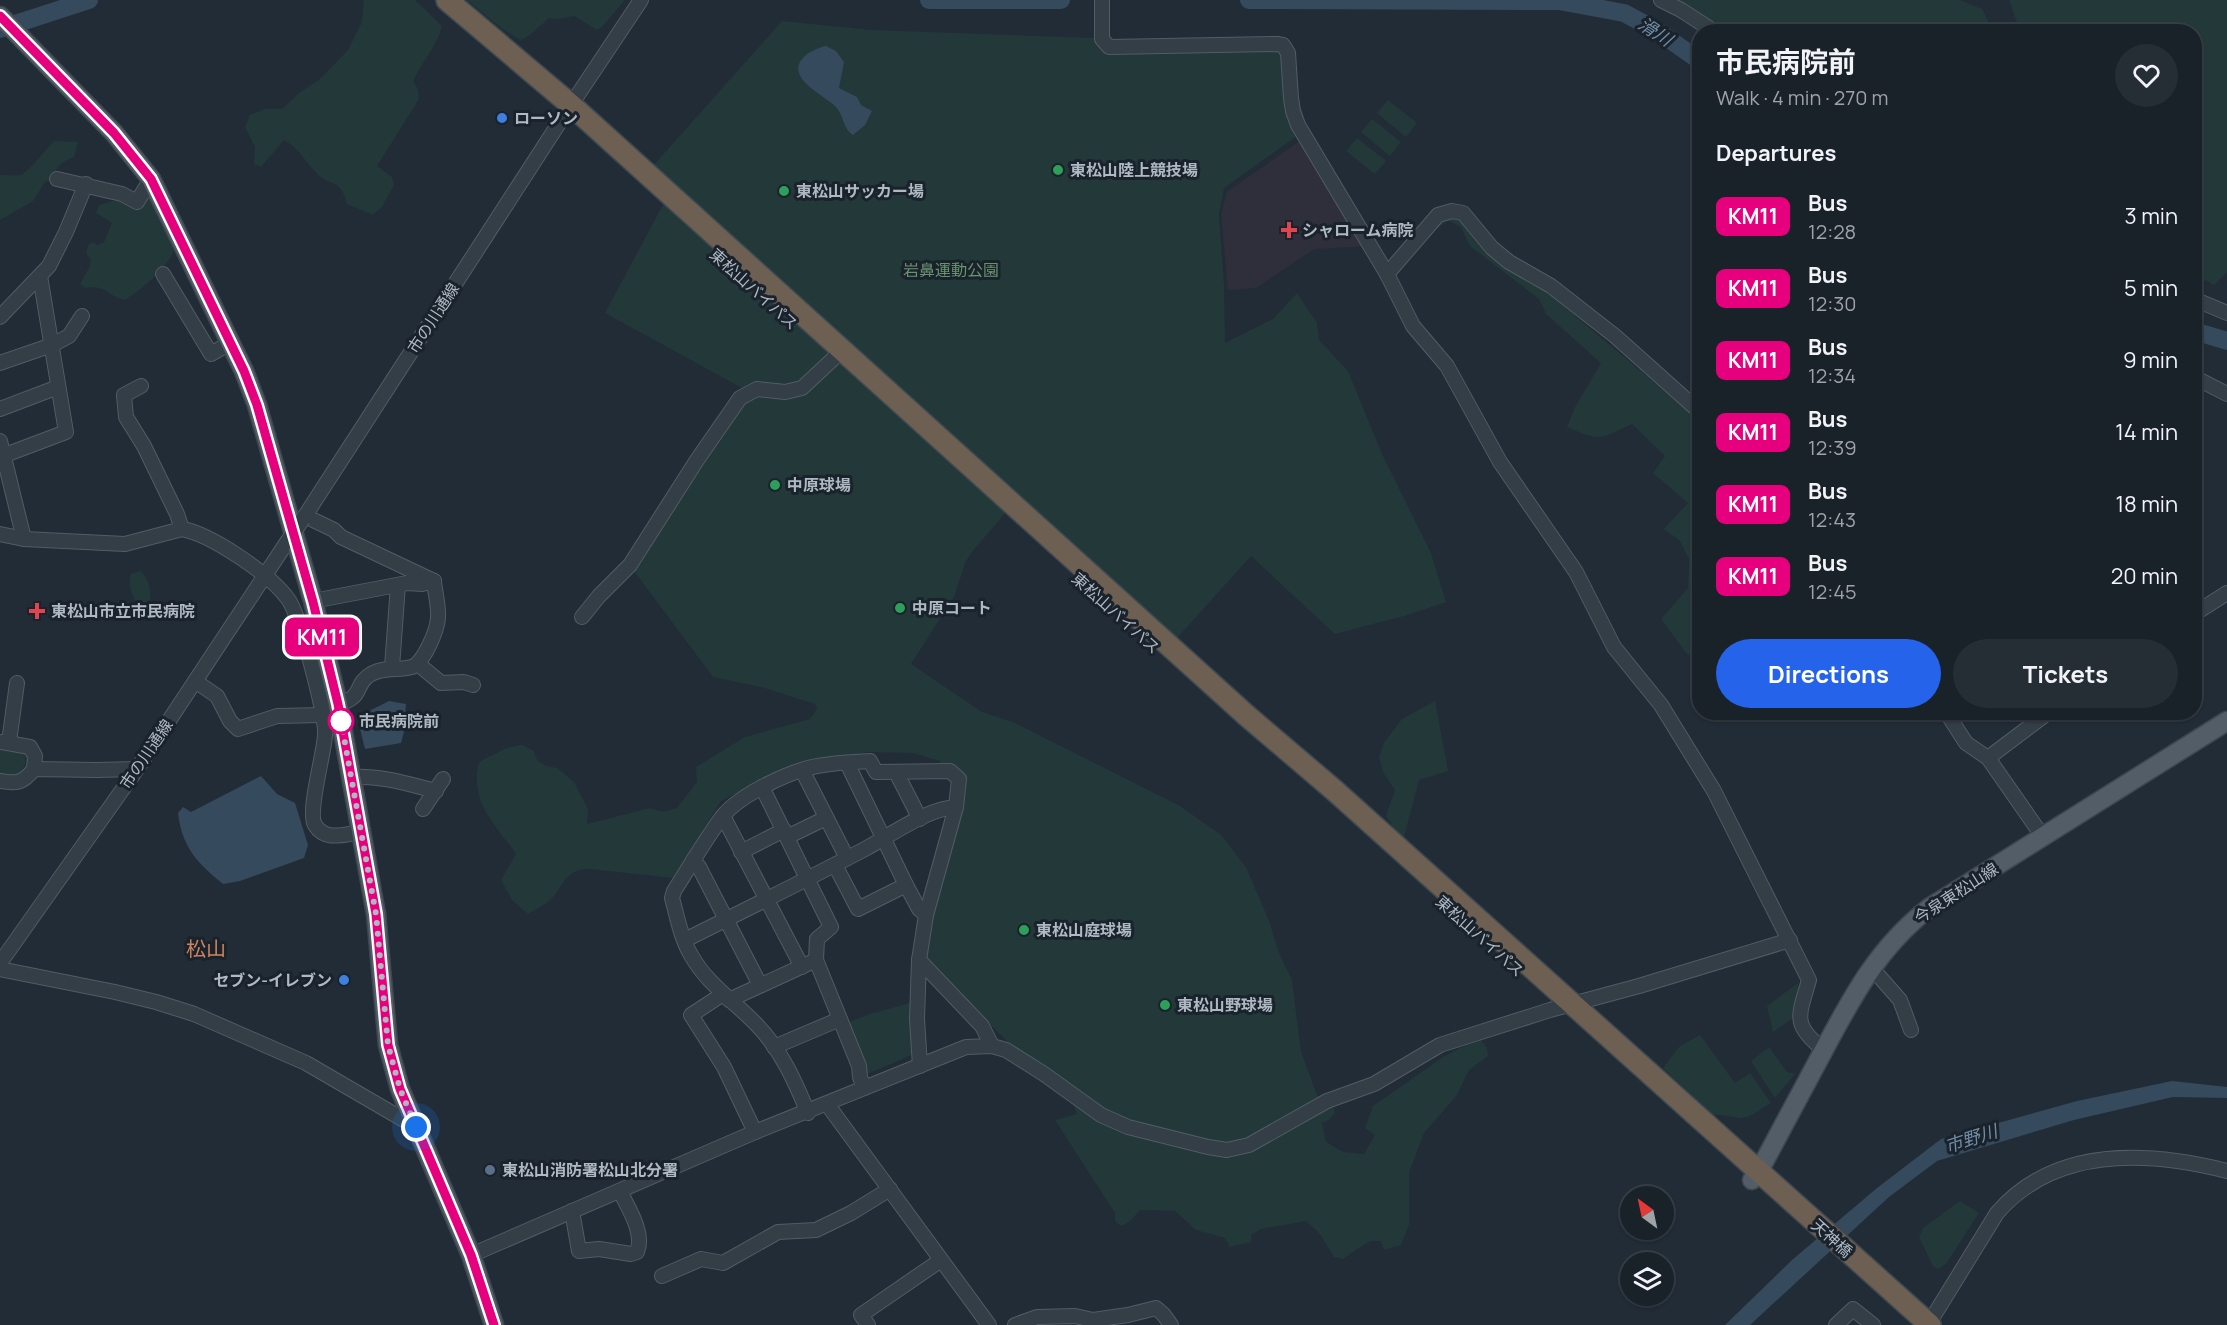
<!DOCTYPE html>
<html lang="en">
<head>
<meta charset="utf-8">
<style>
	body { margin:0; font-family:Manrope,"Noto Sans JP",sans-serif; background:#262e35; color:#f1f3f6; height:100vh; display:flex; flex-direction:column; font-size:22px; white-space:nowrap }
	* { box-sizing:border-box; margin:0 }
	p { font-size:20px; color:#9fa3a8 }
	.icon { flex:none; width:33px; height:33px; fill:none; stroke:currentColor; stroke-width:2; stroke-linecap:round; stroke-linejoin:round }
	.map { position:relative; flex:1; overflow:hidden }
	.panel { position:absolute; left:1692px; top:24px; width:510px; height:696px; display:flex; flex-direction:column; background:#192129; border-radius:24px; box-shadow:0 2px 4px #0004,0 0 0 2px #373e46 }
	.panel>* { flex:none }
	.badge { padding:0 12px; border-radius:9px; font-size:21px; line-height:39px }
	.needle { width:39px; rotate:327deg }
	.tools { position:absolute; left:1620px; top:1186px; display:grid; gap:12px }
	.tools a { display:grid; place-items:center; width:54px; height:54px; border-radius:50%; background:#192129; box-shadow:0 2px 4px #0004,0 0 0 2px #373e46; font-size:30px }
	.you { position:absolute; width:30px; height:30px; margin:-15px; border:4px solid #fff; border-radius:50%; background:#1a73e8; box-shadow:0 0 0 9px #1a73e833 }
	.map>.badge { position:absolute; translate:-50% -50%; box-shadow:0 0 0 3px #fff }
	h2 { padding:0 24px; font-size:22px; line-height:54px }
	.round { display:grid; place-items:center; flex:none; width:63px; height:63px; border-radius:32px; background:#262e35 }
	.head { display:flex; align-items:center; justify-content:space-between; height:102px; padding:0 24px }
	h1 { font-size:28px; font-weight:700; line-height:45px }
	.action { display:flex; gap:12px; margin-top:auto; padding:12px 24px }
	.action a { flex:1; height:69px; border-radius:36px; background:#2563eb; color:#fff; font-size:24px; font-weight:700; line-height:69px; text-align:center }
	.action a+a { background:#262e35; color:#f1f3f6 }
	ul { padding:0; list-style:none }
	li { display:flex; align-items:center; gap:18px; height:72px; padding:0 24px }
	li div { flex:1 }
	li b { display:block; font-size:22px }
	li em { font-style:normal }
	li .badge { min-width:66px; font-weight:700; text-align:center }
	.map>svg:first-child { display:block }
	.medical { fill:#2f2f3c }
	.green { fill:#233838 }
	.water { fill:#354a5d }
	.lines { fill:none; stroke-linecap:round; stroke-linejoin:round }
	.stream { stroke:#354a5d; stroke-width:3 }
	.river { stroke:#354a5d; stroke-width:18 }
	.minor-casing { stroke:#525c65; stroke-width:16 }
	.major-casing { stroke:#3e4751; stroke-width:21 }
	.highway-casing { stroke:#3f4952; stroke-width:24 }
	.minor { stroke:#343e47; stroke-width:14 }
	.major { stroke:#525d67; stroke-width:18 }
	.highway { stroke:#6d5f51; stroke-width:21 }
	.minor-bridge-casing { stroke:#525c65; stroke-width:16; stroke-linecap:butt }
	.minor-bridge { stroke:#343e47; stroke-width:14 }
	.line-casing { stroke:#fff; stroke-width:14 }
	.line { stroke:#e6007e; stroke-width:9 }
	.walk { stroke:#afb9c4; stroke-width:6; stroke-dasharray:0 10.8 }
	.shop-dot { fill:#3f7fe0; stroke:#1a232c; stroke-width:2 }
	.leisure-dot { fill:#2e9e5b; stroke:#1a232c; stroke-width:2 }
	.health-dot { fill:#e0444e; stroke:#1a232c; stroke-width:2 }
	.stop-dot { fill:#fff; stroke:#e6007e; stroke-width:3 }
	.service-dot { fill:#5c6f8a; stroke:#1a232c; stroke-width:2 }
	.labels { text-anchor:middle; stroke-width:6; stroke-linejoin:round; paint-order:stroke }
	.poi-label { font-size:16px; font-weight:bold; fill:#afb9c4; stroke:#1a232c; text-anchor:start }
	.park-label { font-size:16px; fill:#67936d; stroke:#1a232c }
	.street-label { font-size:16px; fill:#afb9c4; stroke:#1a232c }
	.stop-label { font-size:16px; font-weight:bold; fill:#afb9c4; stroke:#1a232c; text-anchor:start }
	.water-label { font-size:18px; font-style:italic; fill:#708da7; stroke:#1a232c }
	.quarter-label { font-size:20px; fill:#cf845e; stroke:#1a232c }
</style>
</head>
<body>
<div class="map">
<svg width="2227" height="1325" viewBox="0 0 2227 1325">
	<rect width="100%" height="100%" fill="#212c37"/>
	<!-- medical -->
	<polygon class="medical" points="1301,140 1366,246 1314,249 1256,288 1228,290 1221,214 1227,192"/>
	<!-- green -->
	<g class="green">
		<path d="M364 0H415L442 26C437 46 422 62 413 81L418 89 419 99 377 166 392 177 394 185 382 207 373 215 347 204C345 198 344 192 339 187 334 182 327 182 322 178 307 166 301 149 284 140L261 167 254 164 255 147 245 127 250 115 265 109H282L299 93 319 80 348 50 362 22Z"/>
		<path d="M466 0H625L602 27 597 30 574 16 558 19 549 18 531 34 522 40C504 34 484 12 466 0Z"/>
		<polygon points="1670,0 1960,0 1982,9 1993,31 1712,31"/>
		<polygon points="2009,0 2227,0 2227,272 2214,285 2195,275 2194,32 2020,31"/>
		<path d="M782 21 871 30 1095 38 1098 45 1278 50 1283 57 1287 112 1297 136 1224 188 1219 214 1224 286 1225 343 1273 319 1297 293 1317 323 1319 340 1348 371 1382 454 1431 553 1446 602 1404 616 1335 634 1251 556 1177 638 1019 497 972 552 966 561 954 597 911 664 982 712 1015 723 1180 806 1221 835 1246 867 1269 921 1279 953 1292 980 1301 1052 1317 1095 1333 1106 1335 1112 1330 1119 1322 1123 1326 1142 1343 1152 1364 1154 1375 1135 1365 1128 1373 1106 1443 1057 1460 1048 1481 1040 1487 1048 1488 1056 1469 1070 1457 1095 1424 1133 1409 1173V1225L1401 1245 1384 1250 1381 1241H1371L1363 1245 1343 1259 1334 1257 1319 1233 1306 1221 1261 1229 1251 1235V1242L1230 1247 1225 1238 1196 1230 1175 1211 1140 1210 1129 1222 1121 1226 1115 1221V1213L1055 1120 1077 1114 1066 1083 1013 1047 922 957 962 779 940 769V761L913 753 868 752 793 765 721 801 673 878 590 869C566 870 566 881 553 897 547 904 536 909 528 914L512 900 501 880 516 854C495 824 469 802 479 762L507 748 522 745 534 751 537 760 546 766 557 768 574 782 588 809 587 824 650 808 663 812 677 808 697 782 696 767 745 737 810 719 817 709 815 704 761 687 713 677 631 567 746 395 742 388 605 313 673 186 652 167Z"/>
		<polygon points="1388,100 1417,123 1406,137 1377,113"/>
		<polygon points="1372,119 1401,142 1390,156 1361,132"/>
		<polygon points="1357,138 1386,161 1375,174 1346,151"/>
		<path d="M54 141 78 142 74 157C62 162 56 165 54 179L45 182 33 201 0 220V175C6 175 14 176 20 175 27 174 47 148 54 141Z"/>
		<path d="M150 195 162 227 169 236 174 250C166 270 143 288 125 300 107 296 106 284 85 288L80 284 89 268 91 259 86 254 88 245 93 242 97 245 104 242 112 223 96 213 99 205 112 201H144Z"/>
		<path d="M1454 214 1463 220 1481 246 1548 293 1699 420 1700 649 1691 655 1687 654 1661 619 1688 588 1689 559 1680 541 1664 529 1688 503 1653 473 1665 456 1632 424C1599 439 1601 442 1567 427L1574 409 1601 363 1546 314 1539 299 1470 246 1461 227 1448 220 1429 235 1437 221Z"/>
		<path d="M140 571C148 576 152 591 150 600L144 604H138C132 599 127 581 131 574Z"/>
		<polygon points="1435,701 1448,771 1419,780 1403,841 1386,816 1395,790 1383,772 1379,757 1384,743 1402,719"/>
		<polygon points="0,745 25,751 25,765 17,778 0,778"/>
		<polygon points="1798,983 1796,1016 1773,1032 1767,1006"/>
		<polygon points="913,1002 914,1054 865,1075 847,1023 867,1015"/>
		<path d="M1700 1035 1735 1083 1750 1073 1771 1103C1762 1108 1750 1119 1739 1118 1729 1117 1723 1114 1713 1115L1663 1068 1680 1046Z"/>
		<polygon points="1769,1047 1787,1072 1795,1074 1775,1098 1751,1061"/>
		<polygon points="1960,1201 1979,1213 1946,1264 1938,1269 1933,1266 1919,1237 1923,1228"/>
	</g>
	<!-- water -->
	<g class="water">
		<path d="M826 46 836 51 844 62 839 88 857 97 861 105 872 111 865 125 853 135C843 129 844 116 836 107 826 96 786 79 802 59 808 52 817 48 826 46Z"/>
		<polygon points="389,701 406,704 405,715 394,714 393,720 401,721 405,728 401,743 365,749 358,721 363,714"/>
		<path d="M261 776 277 794 295 803 308 845 304 858 240 881 223 884C197 863 182 847 178 813L183 807 191 812Z"/>
		<polygon points="2172,1081 2227,1087 2227,1098 2173,1097 2074,1120 1937,1161 1889,1197 1750,1325 1725,1325 1792,1260 1877,1188 1941,1139 2077,1101"/>
	</g>
	<g class="lines">
		<!-- stream -->
		<polyline class="stream" points="945,0 946,1"/>
		<!-- river -->
		<g class="river">
			<polyline points="929,0 1061,0"/>
			<polyline points="1249,0 1559,1 1624,13 1656,30 1700,61"/>
			<polyline points="0,29 89,0"/>
			<polyline points="2194,331 2227,341"/>
		</g>
		<defs>
			<g id="minor">
				<path d="M1102 0V39L1109 47 1277 44 1283 45 1288 53 1291 98 1293 111 1298 125 1387 274 1413 326 1447 366 1500 462 1576 572 1614 647 1661 705 1714 791 1809 980C1799 1016 1791 1024 1824 1050"/>
				<polyline points="1661,0 1681,10 1715,32"/>
				<polyline points="57,179 122,194 137,202 151,179"/>
				<polyline points="163,274 211,354 230,343"/>
				<polyline points="1387,274 1438,215 1452,211 1463,213 1492,248 1509,262 1551,286 1615,336 1700,412"/>
				<polyline points="2194,299 2227,313"/>
				<polyline points="0,317 49,266 66,232 86,184"/>
				<polyline points="0,363 52,345 69,336 82,316"/>
				<polyline points="2194,377 2227,394"/>
				<polyline points="141,386 124,395 126,417 144,446 177,514 182,529"/>
				<polyline points="0,409 58,387"/>
				<polyline points="0,441 24,539"/>
				<polyline points="5,455 66,432 40,276"/>
				<polyline points="305,516 334,530 341,537 434,581"/>
				<polyline points="303,519 563,117 641,0"/>
				<path d="M0 534 24 539 125 544 182 529C211 534 271 575 288 599 300 615 326 715 325 735 324 755 307 812 315 825 325 842 345 834 361 832"/>
				<polyline points="313,601 407,583 422,584 434,581"/>
				<polyline points="2194,614 2227,593"/>
				<polyline points="582,617 599,596 630,565 697,460 740,398 757,389 785,392 802,388 833,359"/>
				<polyline points="418,664 441,683 464,682 473,685"/>
				<polyline points="392,667 398,585"/>
				<polyline points="195,681 217,696 230,721 238,729 277,716 323,715"/>
				<path d="M338 704C365 697 353 685 371 674 385 666 398 671 412 667 424 662 437 631 438 618 439 606 435 593 434 581"/>
				<polyline points="1946,712 1966,743 1988,758 2043,837"/>
				<polyline points="2,742 30,747 35,756 34,769"/>
				<polyline points="9,742 17,683"/>
				<polyline points="1988,758 2049,712"/>
				<polyline points="847,763 906,885 919,909 926,915"/>
				<polyline points="802,770 847,858"/>
				<polyline points="896,772 920,819"/>
				<path d="M351 777C380 775 408 784 436 791"/>
				<path d="M0 781C17 784 23 783 34 769L96 770 137 769"/>
				<polyline points="423,809 443,779"/>
				<polyline points="723,816 802,967"/>
				<polyline points="787,837 826,818"/>
				<polyline points="741,852 784,830"/>
				<polyline points="693,860 699,867 760,985"/>
				<polyline points="835,865 858,909 906,885"/>
				<path d="M685 940C745 910 806 880 865 849 891 835 928 808 956 807"/>
				<polyline points="816,960 859,1066 860,1077 864,1088"/>
				<polyline points="919,960 917,1019 920,1066"/>
				<polyline points="0,963 137,769 287,542"/>
				<polyline points="1871,967 1900,1000 1911,1030"/>
				<polyline points="0,969 115,992 156,1002 194,1014 306,1063 416,1127"/>
				<polyline points="723,994 691,1015 724,1067 755,1132"/>
				<polyline points="729,1000 816,960 817,939 831,927 762,787"/>
				<polyline points="774,1047 840,1019"/>
				<polyline points="827,1104 989,1325"/>
				<path d="M808 1113C795 1081 781 1050 757 1025 735 1002 707 984 691 955 681 939 677 916 672 898L674 891C690 866 705 840 722 817 740 794 795 768 824 765 839 762 855 762 870 761L876 772 950 771 959 779 956 807 926 915 919 960 982 1026 992 1046"/>
				<path d="M572 1211 579 1251 599 1249 631 1254 637 1252C645 1233 628 1208 620 1191"/>
				<polyline points="471,1255 755,1132 966,1047 992,1046 1006,1050 1044,1074 1101,1115 1128,1127 1208,1147 1227,1150 1249,1145 1327,1101 1374,1084 1440,1045 1550,1010 1639,986 1790,940"/>
				<polyline points="662,1276 701,1259 723,1263 778,1232 816,1230 851,1213 890,1189"/>
				<polyline points="868,1325 861,1315 941,1260"/>
				<polyline points="1015,1325 1037,1317 1075,1316 1093,1320 1128,1315 1156,1308 1163,1314 1171,1325"/>
				<polyline points="1836,1325 1853,1309 1873,1325"/>
				<path d="M1928 1325 1997 1213C2055 1146 2148 1151 2227 1171"/>
			</g>
			<g id="major">
				<polyline points="0,16 114,133 151,179 244,371 257,405 313,601 338,704 376,914 388,1045 400,1089 471,1255 494,1325"/>
				<path d="M1752 1180 1758 1173C1778 1135 1799 1097 1819 1059 1850 1001 1876 949 1929 908L2227 721"/>
			</g>
			<polyline id="highway" points="447,0 571,105 1246,715 1334,790 1930,1325"/>
		</defs>
		<!-- minor casing -->
		<use href="#minor" class="minor-casing"/>
		<!-- major casing -->
		<use href="#major" class="major-casing"/>
		<!-- highway casing -->
		<use href="#highway" class="highway-casing"/>
		<!-- minor -->
		<use href="#minor" class="minor"/>
		<!-- major -->
		<use href="#major" class="major"/>
		<!-- highway -->
		<use href="#highway" class="highway"/>
		<defs>
			<polyline id="minor-bridge" points="287,542 303,519"/>
		</defs>
		<!-- minor-bridge casing -->
		<use href="#minor-bridge" class="minor-bridge-casing"/>
		<!-- minor-bridge -->
		<use href="#minor-bridge" class="minor-bridge"/>
	</g>
	<g class="lines">
		<defs>
			<polyline id="line" points="0,16 114,133 151,179 244,371 257,405 313,602 338,704 376,914 388,1045 400,1089 471,1255 494,1325"/>
		</defs>
		<!-- line casing -->
		<use href="#line" class="line-casing"/>
		<!-- line -->
		<use href="#line" class="line"/>
		<!-- walk -->
		<polyline class="walk" points="341,721 376,914 388,1045 400,1089 416,1127"/>
	</g>
	<!-- markers -->
	<g class="shop-dot">
		<circle cx="502" cy="118" r="6"/>
		<circle cx="344" cy="980" r="6"/>
	</g>
	<g class="leisure-dot">
		<circle cx="1058" cy="170" r="6"/>
		<circle cx="784" cy="191" r="6"/>
		<circle cx="775" cy="485" r="6"/>
		<circle cx="900" cy="608" r="6"/>
		<circle cx="1024" cy="930" r="6"/>
		<circle cx="1165" cy="1005" r="6"/>
	</g>
	<g class="health-dot">
		<path d="M1286 221h6v6h6v6h-6v6h-6v-6h-6v-6h6z"/>
		<path d="M34 602h6v6h6v6h-6v6h-6v-6h-6v-6h6z"/>
	</g>
	<circle class="stop-dot" cx="341" cy="721" r="12"/>
	<circle class="service-dot" cx="490" cy="1170" r="6"/>
	<g class="labels">
		<!-- poi labels -->
		<g class="poi-label">
			<text x="514" y="124">ローソン</text>
			<text x="1070" y="176">東松山陸上競技場</text>
			<text x="796" y="197">東松山サッカー場</text>
			<text x="1302" y="236">シャローム病院</text>
			<text x="787" y="491">中原球場</text>
			<text x="912" y="614">中原コート</text>
			<text x="51" y="617">東松山市立市民病院</text>
			<text x="1036" y="936">東松山庭球場</text>
			<text x="332" y="986" text-anchor="end">セブン-イレブン</text>
			<text x="1177" y="1011">東松山野球場</text>
			<text x="502" y="1176">東松山消防署松山北分署</text>
		</g>
		<!-- park labels -->
		<g class="park-label">
			<text x="951" y="276">岩鼻運動公園</text>
		</g>
		<!-- street labels -->
		<g class="street-label">
			<text transform="translate(754 289) rotate(42)" y="6">東松山バイパス</text>
			<text transform="translate(433 318) rotate(-57)" y="6">市の川通線</text>
			<text transform="translate(1116 613) rotate(42)" y="6">東松山バイパス</text>
			<text transform="translate(146 754) rotate(-56)" y="6">市の川通線</text>
			<text transform="translate(1956 893) rotate(-33)" y="6">今泉東松山線</text>
			<text transform="translate(1480 936) rotate(42)" y="6">東松山バイパス</text>
			<text transform="translate(1832 1238) rotate(42)" y="6">天神橋</text>
		</g>
		<!-- stop labels -->
		<g class="stop-label">
			<text x="359" y="727">市民病院前</text>
		</g>
		<!-- water labels -->
		<g class="water-label">
			<text transform="translate(1655 32) rotate(33)" y="6">滑川</text>
			<text transform="translate(1971 1139) rotate(-18)" y="6">市野川</text>
		</g>
		<!-- quarter labels -->
		<g class="quarter-label">
			<text x="206" y="956">松山</text>
		</g>
	</g>
</svg>
<div class="tools">
<a><svg class="needle" viewBox="-14 -14 28 28"><path d="M0-13l5 13h-10z" fill="#e53935"/><path d="M0 13l5-13h-10z" fill="#9fa3a8"/></svg></a>
<a><svg class="icon" aria-label="layers" viewBox="0 0 24 24"><path d="M12 4l9 5-9 5-9-5zM3 14l9 5 9-5"/></svg></a>
</div>
<div class="you" style="left:416px;top:1127px"></div>
<b class="badge" style="left:322px;top:637px;background:#e6007e;color:#fff">KM11</b>
<section class="panel">
<div class="head"><div><h1>市民病院前</h1><p>Walk · 4 min · 270 m</p></div><a class="round"><svg class="icon" aria-label="heart" viewBox="0 0 24 24"><path d="M12 20l-8-8c-3-5 5-10 8-4 3-6 11-1 8 4z"/></svg></a></div>
<h2>Departures</h2>
<ul>
<li><span class="badge" style="background:#e6007e;color:#fff">KM11</span><div><b>Bus</b><p>12:28</p></div><em>3 min</em></li>
<li><span class="badge" style="background:#e6007e;color:#fff">KM11</span><div><b>Bus</b><p>12:30</p></div><em>5 min</em></li>
<li><span class="badge" style="background:#e6007e;color:#fff">KM11</span><div><b>Bus</b><p>12:34</p></div><em>9 min</em></li>
<li><span class="badge" style="background:#e6007e;color:#fff">KM11</span><div><b>Bus</b><p>12:39</p></div><em>14 min</em></li>
<li><span class="badge" style="background:#e6007e;color:#fff">KM11</span><div><b>Bus</b><p>12:43</p></div><em>18 min</em></li>
<li><span class="badge" style="background:#e6007e;color:#fff">KM11</span><div><b>Bus</b><p>12:45</p></div><em>20 min</em></li>
</ul>
<div class="action"><a>Directions</a><a>Tickets</a></div>
</section>
</div>
</body>
</html>
